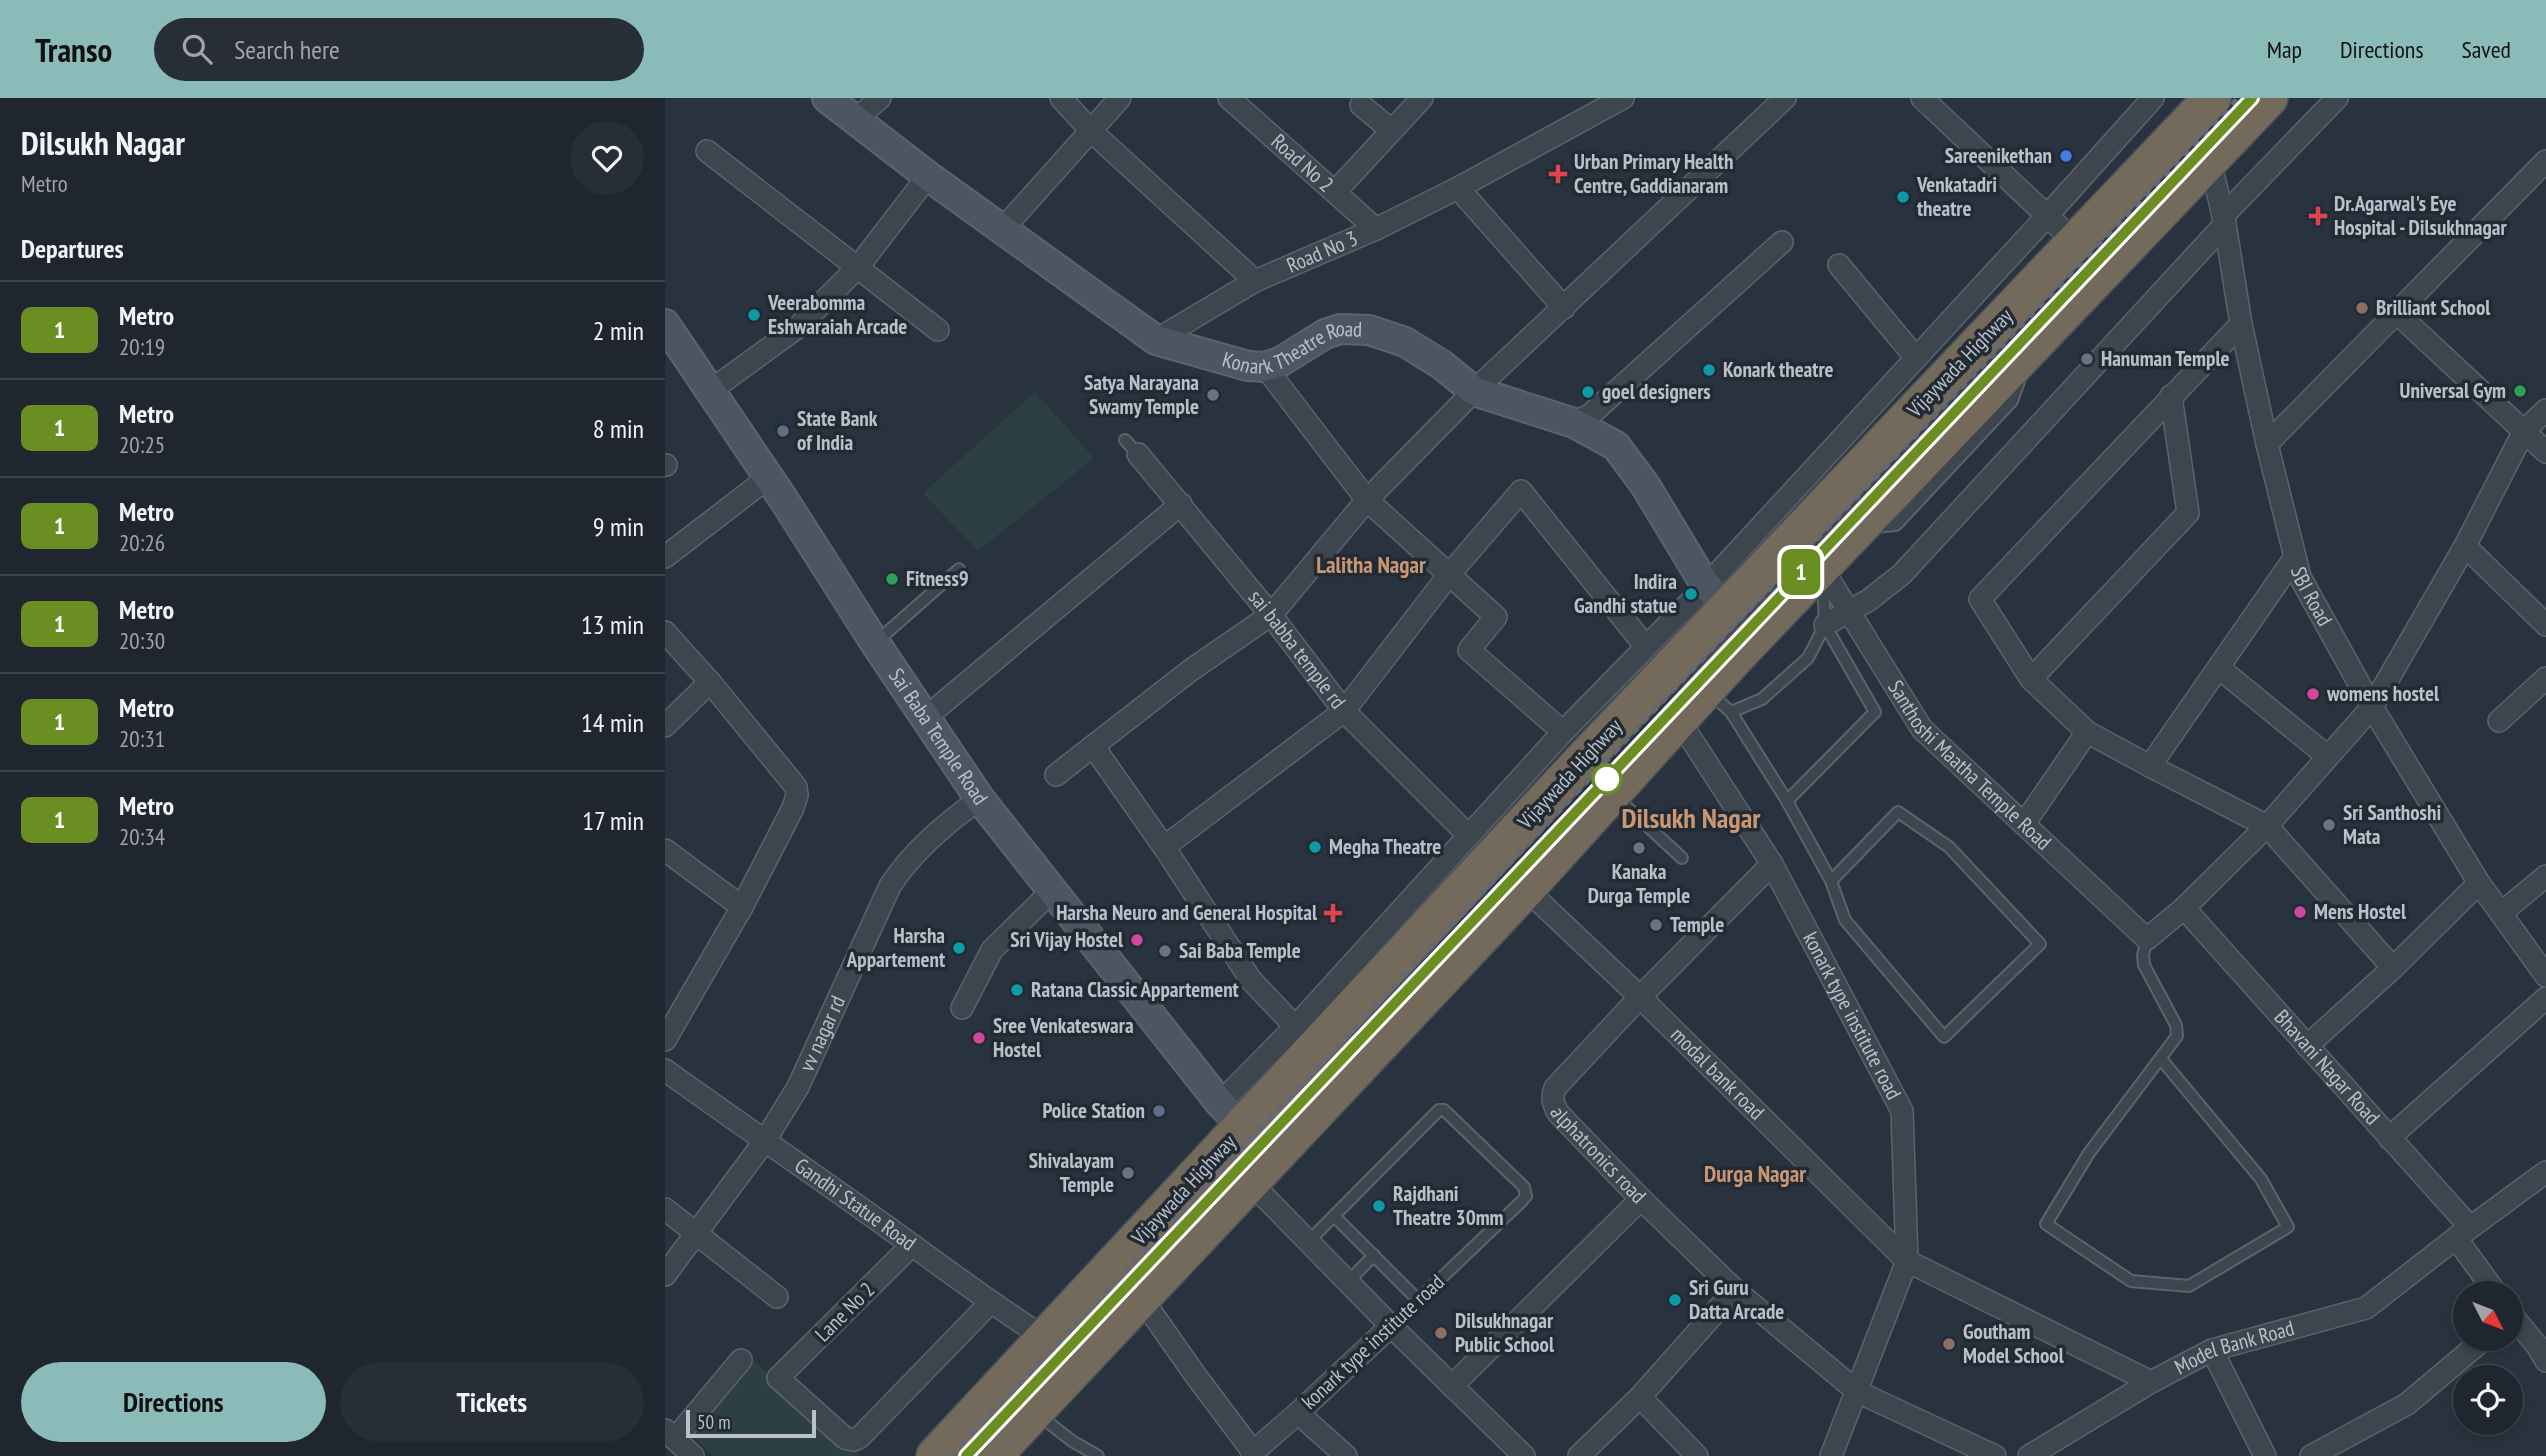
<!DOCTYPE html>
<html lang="en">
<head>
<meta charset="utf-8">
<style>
	body { margin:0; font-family:"PT Sans Narrow",sans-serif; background:#272e37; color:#f1f3f6; height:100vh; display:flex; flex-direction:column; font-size:26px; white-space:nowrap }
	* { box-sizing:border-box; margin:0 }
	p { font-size:23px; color:#a1a5aa }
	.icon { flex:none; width:38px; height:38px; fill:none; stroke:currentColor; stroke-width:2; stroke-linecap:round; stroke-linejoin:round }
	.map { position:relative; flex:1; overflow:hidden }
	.details { display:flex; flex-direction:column; background:#1f262f; width:665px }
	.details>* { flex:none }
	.badge { padding:0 14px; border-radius:10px; font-size:24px; line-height:46px }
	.needle { width:46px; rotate:132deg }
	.fabs { position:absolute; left:1788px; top:1183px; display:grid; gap:14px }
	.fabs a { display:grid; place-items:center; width:70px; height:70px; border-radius:50%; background:#1f262f; box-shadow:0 4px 10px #0003,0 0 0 2px #3c434b; font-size:35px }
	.scale { position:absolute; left:21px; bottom:18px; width:130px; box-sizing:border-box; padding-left:7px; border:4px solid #bac0c9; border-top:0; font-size:19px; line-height:24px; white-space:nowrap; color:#bac0c9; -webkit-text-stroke:5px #222a34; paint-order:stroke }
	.map>.badge { position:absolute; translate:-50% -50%; box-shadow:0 0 0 4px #fff }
	h2 { padding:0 21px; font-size:26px; line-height:63px }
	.round { display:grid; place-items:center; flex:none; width:74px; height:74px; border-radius:37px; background:#272e37 }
	.headline { display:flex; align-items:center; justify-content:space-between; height:119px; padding:0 21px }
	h1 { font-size:33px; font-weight:800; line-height:52px }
	.action { display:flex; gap:14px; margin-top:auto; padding:14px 21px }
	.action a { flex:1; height:80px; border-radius:42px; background:#8bbbb9; color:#111; font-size:28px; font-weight:800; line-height:80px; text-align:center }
	.action a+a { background:#272e37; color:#f1f3f6 }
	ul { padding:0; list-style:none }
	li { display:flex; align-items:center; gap:21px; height:98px; padding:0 21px; border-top:2px solid #3c434b }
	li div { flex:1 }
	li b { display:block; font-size:26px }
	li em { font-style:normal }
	li .badge { min-width:77px; font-weight:700; text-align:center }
	header { display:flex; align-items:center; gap:42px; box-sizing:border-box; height:98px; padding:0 35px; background:#8bbbb9; color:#111 }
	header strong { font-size:33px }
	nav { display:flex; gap:38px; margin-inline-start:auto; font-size:24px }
	.search { width:490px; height:63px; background:#272e37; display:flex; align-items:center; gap:18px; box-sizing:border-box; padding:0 24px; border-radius:38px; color:#a1a5aa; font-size:26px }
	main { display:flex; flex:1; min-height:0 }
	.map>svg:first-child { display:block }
	.green { fill:#2c4041 }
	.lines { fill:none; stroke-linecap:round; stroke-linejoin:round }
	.lane-casing { stroke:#5b636c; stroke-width:14 }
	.street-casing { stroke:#5b636c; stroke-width:24 }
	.secondary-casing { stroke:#5b636c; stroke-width:32 }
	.highway-casing { stroke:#485059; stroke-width:40 }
	.lane { stroke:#3d454f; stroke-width:10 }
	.street { stroke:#3d454f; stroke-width:21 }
	.secondary { stroke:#4c5562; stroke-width:28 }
	.highway { stroke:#746a5b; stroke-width:37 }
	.rail { stroke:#606976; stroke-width:5; stroke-dasharray:7 7; stroke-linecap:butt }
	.line-casing { stroke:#fff; stroke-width:16 }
	.line { stroke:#6b8e23; stroke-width:10 }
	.shop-dot { fill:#3f7fe0; stroke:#222a34; stroke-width:2.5 }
	.health-dot { fill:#e0444e; stroke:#222a34; stroke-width:2.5 }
	.culture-dot { fill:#0f9aa8; stroke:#222a34; stroke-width:2.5 }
	.education-dot { fill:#8d6e63; stroke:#222a34; stroke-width:2.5 }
	.worship-dot { fill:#6b7280; stroke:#222a34; stroke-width:2.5 }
	.leisure-dot { fill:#2e9e5b; stroke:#222a34; stroke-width:2.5 }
	.service-dot { fill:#5c6f8a; stroke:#222a34; stroke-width:2.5 }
	.hotel-dot { fill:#d1479c; stroke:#222a34; stroke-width:2.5 }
	.stop-dot { fill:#fff; stroke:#6b8e23; stroke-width:3.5 }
	.labels { text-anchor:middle; stroke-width:7; stroke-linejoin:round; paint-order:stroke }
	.poi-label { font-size:21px; font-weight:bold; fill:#bac0c9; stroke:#222a34; text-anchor:start }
	.street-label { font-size:21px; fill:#bac0c9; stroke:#222a34 }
	.neighbourhood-label { font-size:23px; font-weight:bold; fill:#ca9774; stroke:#222a34 }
	.district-label { font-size:28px; font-weight:bold; fill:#ca9774; stroke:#222a34 }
</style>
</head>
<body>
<header>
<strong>Transo</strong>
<div class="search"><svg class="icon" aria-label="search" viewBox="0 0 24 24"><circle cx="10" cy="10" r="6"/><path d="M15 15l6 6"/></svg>Search here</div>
<nav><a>Map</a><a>Directions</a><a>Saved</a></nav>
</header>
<main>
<section class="details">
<div class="headline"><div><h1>Dilsukh Nagar</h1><p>Metro</p></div><a class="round"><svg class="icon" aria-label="heart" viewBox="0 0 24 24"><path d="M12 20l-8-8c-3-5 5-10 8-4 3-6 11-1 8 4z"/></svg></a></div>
<h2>Departures</h2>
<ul>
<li><span class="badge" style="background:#6b8e23;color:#fff">1</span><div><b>Metro</b><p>20:19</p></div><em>2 min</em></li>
<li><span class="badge" style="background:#6b8e23;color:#fff">1</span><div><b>Metro</b><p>20:25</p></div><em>8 min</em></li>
<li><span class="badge" style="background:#6b8e23;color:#fff">1</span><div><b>Metro</b><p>20:26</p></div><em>9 min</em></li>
<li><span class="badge" style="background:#6b8e23;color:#fff">1</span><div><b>Metro</b><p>20:30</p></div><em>13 min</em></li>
<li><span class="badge" style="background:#6b8e23;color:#fff">1</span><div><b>Metro</b><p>20:31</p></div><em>14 min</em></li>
<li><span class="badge" style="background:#6b8e23;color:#fff">1</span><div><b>Metro</b><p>20:34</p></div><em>17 min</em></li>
</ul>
<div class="action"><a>Directions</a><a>Tickets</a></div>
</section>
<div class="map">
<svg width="1881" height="1358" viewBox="0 0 1881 1358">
	<rect width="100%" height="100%" fill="#29333f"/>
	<!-- green -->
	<g class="green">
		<polygon points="370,294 429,360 313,453 258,395"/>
		<polygon points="86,1261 194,1357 193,1358 49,1358 22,1334"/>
	</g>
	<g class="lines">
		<defs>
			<g id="lane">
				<polyline points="460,342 473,356"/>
				<polyline points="1209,429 1231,427 1347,303 1356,278"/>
				<polyline points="210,545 294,471"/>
				<polyline points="1044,595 1066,614 1097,601 1143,560 1160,527 1158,480"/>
				<polyline points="1066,614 1122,703 1210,614 1160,527"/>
				<polyline points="952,700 1017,760"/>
				<polyline points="1122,703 1166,783 1233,714 1284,749 1375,846 1279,939 1180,822 1166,783"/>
				<polyline points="1482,841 1478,857 1479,867 1511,927 1512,938 1424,1055 1381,1126 1466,1183 1524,1188 1623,1129 1596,1081 1496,961"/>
				<polyline points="669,1118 753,1202"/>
				<polyline points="643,1144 774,1012 779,1012 859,1089 861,1098 857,1103 726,1228"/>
				<polyline points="683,1184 709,1157"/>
				<polyline points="375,1318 407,1343 433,1358"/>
			</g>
			<g id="street">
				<path id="s1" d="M396 0 426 33 590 183 711 131 793 90 958 0"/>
				<path id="s2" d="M564 0 711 131"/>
				<polyline points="1257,0 1410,144"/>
				<polyline points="696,7 726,32"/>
				<polyline points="190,22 215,0"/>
				<polyline points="42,53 273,232"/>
				<path id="s3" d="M1545 63 1560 126 1576 226 1602 346 1635 479 1707 609 1814 785 1881 878"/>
				<polyline points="793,90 899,210"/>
				<polyline points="670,94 757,0"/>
				<polyline points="1558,118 1672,0"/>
				<polyline points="337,132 455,0"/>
				<polyline points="1174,167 1251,260"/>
				<polyline points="1732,215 1881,354"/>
				<polyline points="491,242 590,183"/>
				<polyline points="600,269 702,402 831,519 804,552 898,634"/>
				<polyline points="45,293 133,229 193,169 263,78"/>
				<polyline points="909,325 926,316 1117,144"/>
				<polyline points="1602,346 1881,63"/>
				<path id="s4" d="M473 356 606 517 679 613 803 737"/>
				<polyline points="0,367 1,367"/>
				<polyline points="1800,448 1881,527"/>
				<polyline points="0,459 104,379"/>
				<polyline points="1630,459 1485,668 1602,728 1728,870"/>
				<path id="s5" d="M1157 470 1257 631 1482 841 1519 810 1602 728 1707 609 1800 448 1859 333 1881 312"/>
				<polyline points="1160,527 1204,502 1237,476 1560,126"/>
				<polyline points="0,534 45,584 131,689 132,697 128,710 77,809 0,942"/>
				<polyline points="1554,570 1662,658"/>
				<polyline points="1366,581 1523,415 1506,298"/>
				<polyline points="260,620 516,406"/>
				<path id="s6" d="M1014 622 1107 766 1237 1013 1242 1163 1166 1358"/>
				<polyline points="1834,623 1881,580"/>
				<polyline points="0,628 45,584"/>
				<polyline points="428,648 499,749 586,882 638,937"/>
				<polyline points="1485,668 1422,634 1366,581 1315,501 1576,226"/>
				<polyline points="391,677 526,572 606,517 702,402 809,293 1120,0"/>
				<polyline points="1359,726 1422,634"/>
				<polyline points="499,749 679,613 783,478 856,393 981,549"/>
				<polyline points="0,752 77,809"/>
				<path id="s7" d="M1107 766 975 899 890 990C886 1000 888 1005 893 1015L976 1101 1070 1192 1193 1294 1330 1358"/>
				<path id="s8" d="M861 791 975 899 1242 1163 1486 1284 1547 1252 1701 1210 1791 1140 1881 1074"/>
				<path id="s9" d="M1519 810 1805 1129"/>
				<polyline points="1836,815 1881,778"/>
				<polyline points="297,910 327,852 387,793"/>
				<polyline points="1642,948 1728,870 1814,785"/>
				<path id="s10" d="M0 972C65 1019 131 1064 197 1111 258 1154 317 1200 380 1240"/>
				<polyline points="555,1005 630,929 898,634 1041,488 1382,118 1488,0"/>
				<polyline points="1724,1040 1881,900"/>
				<polyline points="586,1085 726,1228 859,1358"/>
				<polyline points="0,1111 112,1199"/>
				<polyline points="1791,1140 1831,1195"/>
				<polyline points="247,1147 113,1280 180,1340 189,1342 195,1339 325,1205"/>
				<path id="s11" d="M0 1177 99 1044 133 989 225 788C247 754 282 724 315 701"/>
				<polyline points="477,1201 531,1278 588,1354"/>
				<polyline points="1846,1216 1873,1249 1881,1263"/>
				<polyline points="1547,1252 1600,1358"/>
				<polyline points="787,1288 976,1101"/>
				<polyline points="975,1299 1032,1358"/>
				<polyline points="633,1315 681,1358"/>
				<polyline points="0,1332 28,1358"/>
				<polyline points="10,1341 76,1262"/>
				<polyline points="587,1358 588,1354 633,1315 726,1228"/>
				<polyline points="914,1358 975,1299 1070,1192"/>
				<polyline points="1364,1358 1486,1284"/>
				<polyline points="1646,1358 1742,1306 1819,1241"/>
			</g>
			<g id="secondary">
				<path id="s12" d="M162 0 263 78 491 242 583 268 600 269 615 264 660 236 675 231 704 232 740 244 777 267 809 293 909 325 951 348 980 387 1041 488 1064 508"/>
				<path id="s13" d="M0 226 119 402 210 545 315 701 555 1005 578 1029"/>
			</g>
			<g id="highway">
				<polyline points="270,1358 928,651 1547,0"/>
				<polyline points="328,1358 861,791 1066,564 1604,0"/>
			</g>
		</defs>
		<!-- lane casing -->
		<use href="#lane" class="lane-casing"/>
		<!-- street casing -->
		<use href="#street" class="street-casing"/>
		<!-- secondary casing -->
		<use href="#secondary" class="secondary-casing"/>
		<!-- highway casing -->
		<use href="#highway" class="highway-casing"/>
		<!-- lane -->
		<use href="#lane" class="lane"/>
		<!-- street -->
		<use href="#street" class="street"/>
		<!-- secondary -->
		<use href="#secondary" class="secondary"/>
		<!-- highway -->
		<use href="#highway" class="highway"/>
		<!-- rail -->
		<g class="rail">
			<polyline points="1568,20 1587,0"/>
			<polyline points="286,1358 1062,535 1573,0"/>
			<polyline points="301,1358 1527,63"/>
		</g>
	</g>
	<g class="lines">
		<defs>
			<polyline id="line" points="301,1358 1587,0"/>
		</defs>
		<!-- line casing -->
		<use href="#line" class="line-casing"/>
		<!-- line -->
		<use href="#line" class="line"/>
	</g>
	<!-- markers -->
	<circle class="shop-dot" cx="1401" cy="58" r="7"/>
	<g class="health-dot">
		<path d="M889.5 65.5h7v7h7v7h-7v7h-7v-7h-7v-7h7z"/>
		<path d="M1649.5 107.5h7v7h7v7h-7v7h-7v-7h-7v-7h7z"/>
		<path d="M664.5 804.5h7v7h7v7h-7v7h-7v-7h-7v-7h7z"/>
	</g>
	<g class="culture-dot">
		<circle cx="1238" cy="99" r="7"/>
		<circle cx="89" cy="217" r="7"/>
		<circle cx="1044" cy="272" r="7"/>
		<circle cx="923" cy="294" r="7"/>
		<circle cx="1026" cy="496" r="7"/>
		<circle cx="650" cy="749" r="7"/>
		<circle cx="294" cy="850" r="7"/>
		<circle cx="352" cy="892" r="7"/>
		<circle cx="714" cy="1108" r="7"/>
		<circle cx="1010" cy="1202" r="7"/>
	</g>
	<g class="education-dot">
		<circle cx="1697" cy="210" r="7"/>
		<circle cx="776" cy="1235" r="7"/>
		<circle cx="1284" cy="1246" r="7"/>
	</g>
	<g class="worship-dot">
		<circle cx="1422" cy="261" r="7"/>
		<circle cx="548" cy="297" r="7"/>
		<circle cx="1664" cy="727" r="7"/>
		<circle cx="974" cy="750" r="7"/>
		<circle cx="991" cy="827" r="7"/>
		<circle cx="500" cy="853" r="7"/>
		<circle cx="463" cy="1075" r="7"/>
	</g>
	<g class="leisure-dot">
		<circle cx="1855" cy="293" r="7"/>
		<circle cx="227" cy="481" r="7"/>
	</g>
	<g class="service-dot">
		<circle cx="118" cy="333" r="7"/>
		<circle cx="494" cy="1013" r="7"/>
	</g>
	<g class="hotel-dot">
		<circle cx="1648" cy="596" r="7"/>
		<circle cx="1635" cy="814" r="7"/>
		<circle cx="472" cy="842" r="7"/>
		<circle cx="314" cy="940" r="7"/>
	</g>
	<circle class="stop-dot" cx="942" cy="681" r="14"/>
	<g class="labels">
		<!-- poi labels -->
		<g class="poi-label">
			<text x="1387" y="65" text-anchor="end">Sareenikethan</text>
			<text x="909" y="71">Urban Primary Health<tspan x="909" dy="24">Centre, Gaddianaram</tspan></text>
			<text x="1252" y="94">Venkatadri<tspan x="1252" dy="24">theatre</tspan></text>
			<text x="1669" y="113">Dr.Agarwal's Eye<tspan x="1669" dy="24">Hospital - Dilsukhnagar</tspan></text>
			<text x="103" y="212">Veerabomma<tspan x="103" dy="24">Eshwaraiah Arcade</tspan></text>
			<text x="1711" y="217">Brilliant School</text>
			<text x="1436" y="268">Hanuman Temple</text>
			<text x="1058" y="279">Konark theatre</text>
			<text x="534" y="292" text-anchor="end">Satya Narayana<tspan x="534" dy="24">Swamy Temple</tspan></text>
			<text x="1841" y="300" text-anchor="end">Universal Gym</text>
			<text x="937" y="301">goel designers</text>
			<text x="132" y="328">State Bank<tspan x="132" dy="24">of India</tspan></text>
			<text x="241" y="488">Fitness9</text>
			<text x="1012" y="491" text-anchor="end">Indira<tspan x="1012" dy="24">Gandhi statue</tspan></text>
			<text x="1662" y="603">womens hostel</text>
			<text x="1678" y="722">Sri Santhoshi<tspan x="1678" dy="24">Mata</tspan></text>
			<text x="664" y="756">Megha Theatre</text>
			<text x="974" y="781" text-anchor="middle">Kanaka<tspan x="974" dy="24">Durga Temple</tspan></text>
			<text x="1649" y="821">Mens Hostel</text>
			<text x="652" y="822" text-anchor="end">Harsha Neuro and General Hospital</text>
			<text x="1005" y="834">Temple</text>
			<text x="280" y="845" text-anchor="end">Harsha<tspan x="280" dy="24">Appartement</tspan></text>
			<text x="458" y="849" text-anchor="end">Sri Vijay Hostel</text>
			<text x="514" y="860">Sai Baba Temple</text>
			<text x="366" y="899">Ratana Classic Appartement</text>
			<text x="328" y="935">Sree Venkateswara<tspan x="328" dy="24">Hostel</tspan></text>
			<text x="480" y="1020" text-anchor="end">Police Station</text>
			<text x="449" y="1070" text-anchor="end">Shivalayam<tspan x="449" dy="24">Temple</tspan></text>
			<text x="728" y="1103">Rajdhani<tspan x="728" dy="24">Theatre 30mm</tspan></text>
			<text x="1024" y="1197">Sri Guru<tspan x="1024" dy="24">Datta Arcade</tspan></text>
			<text x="790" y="1230">Dilsukhnagar<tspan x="790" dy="24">Public School</tspan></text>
			<text x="1298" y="1241">Goutham<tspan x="1298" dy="24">Model School</tspan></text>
		</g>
		<!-- street labels -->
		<g class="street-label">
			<text dy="7" stroke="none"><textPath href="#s2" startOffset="98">Road No 2</textPath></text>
			<text dy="7" stroke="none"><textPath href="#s1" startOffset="340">Road No 3</textPath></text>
			<text dy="7" stroke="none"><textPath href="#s12" startOffset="553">Konark Theatre Road</textPath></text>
			<text transform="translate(1295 265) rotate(-46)" y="7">Vijaywada Highway</text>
			<text dy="7" stroke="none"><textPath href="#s3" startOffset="448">SBI Road</textPath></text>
			<text dy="7" stroke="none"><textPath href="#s4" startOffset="252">sai babba temple rd</textPath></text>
			<text dy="7" stroke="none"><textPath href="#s13" startOffset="495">Sai Baba Temple Road</textPath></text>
			<text dy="7" stroke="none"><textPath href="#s5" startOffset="248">Santhoshi Maatha Temple Road</textPath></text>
			<text transform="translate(905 676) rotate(-47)" y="7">Vijaywada Highway</text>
			<text dy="7" stroke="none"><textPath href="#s6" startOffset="343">konark type institute road</textPath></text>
			<text dy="7" stroke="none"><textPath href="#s11" startOffset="289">vv nagar rd</textPath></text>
			<text dy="7" stroke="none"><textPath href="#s9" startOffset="214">Bhavani Nagar Road</textPath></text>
			<text dy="7" stroke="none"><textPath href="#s8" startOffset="266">modal bank road</textPath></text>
			<text dy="7" stroke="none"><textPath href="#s7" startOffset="396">alphatronics road</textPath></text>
			<text transform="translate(519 1092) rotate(-47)" y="7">Vijaywada Highway</text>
			<text dy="7" stroke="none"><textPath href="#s10" startOffset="233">Gandhi Statue Road</textPath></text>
			<text transform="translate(180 1214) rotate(-45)" y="7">Lane No 2</text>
			<text transform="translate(708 1244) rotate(-43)" y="7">konark type institute road</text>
			<text dy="7" stroke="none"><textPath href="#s8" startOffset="896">Model Bank Road</textPath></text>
		</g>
		<!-- neighbourhood labels -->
		<g class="neighbourhood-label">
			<text x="706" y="475">Lalitha Nagar</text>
			<text x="1090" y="1084">Durga Nagar</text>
		</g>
		<!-- district labels -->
		<g class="district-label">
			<text x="1026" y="730">Dilsukh Nagar</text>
		</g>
	</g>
</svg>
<div class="fabs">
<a><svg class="needle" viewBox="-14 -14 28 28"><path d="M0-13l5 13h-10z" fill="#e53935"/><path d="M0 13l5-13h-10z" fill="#a1a5aa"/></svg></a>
<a><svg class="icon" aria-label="locate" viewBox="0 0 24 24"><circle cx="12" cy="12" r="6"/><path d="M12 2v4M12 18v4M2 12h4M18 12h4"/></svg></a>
</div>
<div class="scale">50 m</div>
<b class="badge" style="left:1136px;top:474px;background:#6b8e23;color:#fff">1</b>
</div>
</main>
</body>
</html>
